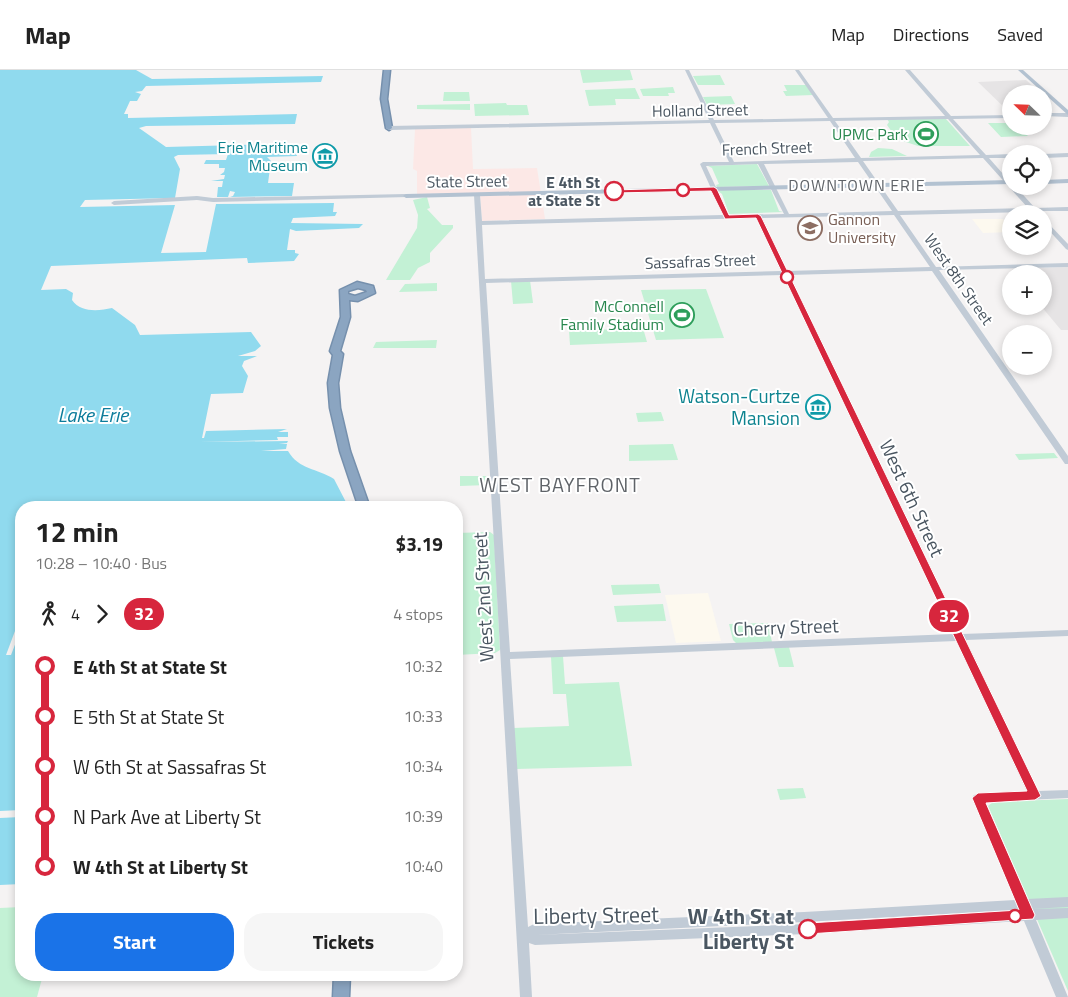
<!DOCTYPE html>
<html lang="en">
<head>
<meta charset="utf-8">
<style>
	body { margin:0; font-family:"Titillium Web",sans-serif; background:#f6f6f6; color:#222; height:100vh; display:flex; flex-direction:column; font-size:19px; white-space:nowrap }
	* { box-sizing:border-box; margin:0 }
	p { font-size:16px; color:#767676 }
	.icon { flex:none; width:28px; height:28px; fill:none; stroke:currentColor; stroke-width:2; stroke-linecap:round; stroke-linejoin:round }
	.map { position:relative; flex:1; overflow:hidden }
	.sheet { position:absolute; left:15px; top:431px; width:448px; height:480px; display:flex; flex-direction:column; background:#fff; border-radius:20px; box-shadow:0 2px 8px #0003 }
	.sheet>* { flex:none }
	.badge { padding:0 10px; border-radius:16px; font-size:18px; line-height:32px }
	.needle { width:32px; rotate:293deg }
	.tools { position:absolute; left:1002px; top:15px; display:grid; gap:10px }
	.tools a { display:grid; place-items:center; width:50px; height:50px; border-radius:50%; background:#fff; box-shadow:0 2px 8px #0003; font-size:25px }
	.map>.badge { position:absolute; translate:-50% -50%; box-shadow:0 0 0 2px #fff }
	.legs { display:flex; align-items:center; gap:8px; height:55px; padding:0 20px; font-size:16px }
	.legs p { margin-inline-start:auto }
	.overview { display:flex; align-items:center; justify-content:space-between; height:85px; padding:0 20px }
	h1 { font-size:28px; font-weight:700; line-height:38px }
	.cta { display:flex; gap:10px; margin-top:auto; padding:10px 20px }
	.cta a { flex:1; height:58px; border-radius:20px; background:#1a73e8; color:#fff; font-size:20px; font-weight:700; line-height:58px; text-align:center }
	.cta a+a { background:#f6f6f6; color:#222 }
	ul { padding:0 20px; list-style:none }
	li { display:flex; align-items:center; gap:18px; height:50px; font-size:19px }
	li i { display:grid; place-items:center; width:8px; height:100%; margin:0 6px; background:currentColor }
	li i::after { content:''; width:12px; height:12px; margin:-6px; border:4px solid; border-radius:50%; background:#fff }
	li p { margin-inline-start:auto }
	li:first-child i { background:linear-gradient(#0000 50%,currentColor 0) }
	li:last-child i { background:linear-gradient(currentColor 50%,#0000 0) }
	header { display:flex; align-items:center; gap:30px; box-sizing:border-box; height:70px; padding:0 25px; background:#fff; border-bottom:1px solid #e0e0e0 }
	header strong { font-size:24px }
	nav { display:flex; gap:28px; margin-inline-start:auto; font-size:18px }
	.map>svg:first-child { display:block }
	.commercial { fill:#fdf9ef }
	.education { fill:#e6e4e5 }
	.medical { fill:#fce8e6 }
	.green { fill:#c3f1d5 }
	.water { fill:#90daee }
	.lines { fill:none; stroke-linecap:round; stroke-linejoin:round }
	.highway-casing { stroke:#7690ad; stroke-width:3 }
	.secondary { fill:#c1cbd6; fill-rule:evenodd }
	.primary { fill:#b3c2d1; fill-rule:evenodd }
	.highway { fill:#8ba5c1; fill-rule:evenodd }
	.line-1 { fill:#d7263d; stroke:#fff }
	.stop-1-dot { fill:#fff; stroke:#d7263d; stroke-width:2.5 }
	.labels { text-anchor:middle; stroke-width:4; stroke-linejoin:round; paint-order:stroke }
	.far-street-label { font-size:16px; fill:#4a5661; stroke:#fff }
	.far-leisure-label { font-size:16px; fill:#27864d; stroke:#fff; text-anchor:end }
	.far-culture-label { font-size:16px; fill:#0d838f; stroke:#fff; text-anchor:end }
	.far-stop-label { font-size:16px; font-weight:bold; fill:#4a5661; stroke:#fff; text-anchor:end }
	.far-neighbourhood-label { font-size:16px; letter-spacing:1px; fill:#5f6368; stroke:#fff }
	.far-education-label { font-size:16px; fill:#785e54; stroke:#fff; text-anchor:start }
	.culture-label { font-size:19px; fill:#0d838f; stroke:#fff; text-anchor:end }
	.street-label { font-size:19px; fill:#4a5661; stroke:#fff }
	.water-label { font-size:20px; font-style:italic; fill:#0c7c9b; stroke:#fff }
	.neighbourhood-label { font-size:20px; letter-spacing:1px; fill:#5f6368; stroke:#fff }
	.near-street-label { font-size:22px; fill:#4a5661; stroke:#fff }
	.near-stop-label { font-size:22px; font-weight:bold; fill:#4a5661; stroke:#fff; text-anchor:end }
</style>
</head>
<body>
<header>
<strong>Map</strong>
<nav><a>Map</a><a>Directions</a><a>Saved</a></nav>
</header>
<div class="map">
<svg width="1068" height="927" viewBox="0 0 1068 927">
	<rect width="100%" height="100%" fill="#f5f3f3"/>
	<!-- commercial -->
	<g class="commercial">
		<polygon points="972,149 1003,149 1011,158 1011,162 983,163"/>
		<polygon points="708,523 721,571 676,573 665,525"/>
	</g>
	<!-- education -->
	<g class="education">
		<polygon points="1026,10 1042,24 1011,24 1011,44 978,12"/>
		<polygon points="1068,197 1068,260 1061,260 1041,236 1044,236 1044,204 1016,204 1012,199"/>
	</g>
	<!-- medical -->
	<polygon class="medical" points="471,58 473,99 537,98 545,149 482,151 480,123 417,124 417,101 413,99 415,59"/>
	<!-- green -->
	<g class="green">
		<polygon points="580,0 630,0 633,10 583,13"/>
		<polygon points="720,5 725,15 698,15 693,6"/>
		<polygon points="784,15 806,15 813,25 786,26 783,21 787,21"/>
		<polygon points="673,17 675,23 668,23 669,26 643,26 640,19"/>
		<polygon points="635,18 640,29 615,29 616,35 589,36 585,20"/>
		<polygon points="444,22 469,22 470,31 443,31"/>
		<polygon points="731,26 735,34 707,35 703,27"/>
		<polygon points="506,33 507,35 527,35 529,45 475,46 474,34"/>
		<polygon points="470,34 470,40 417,39 417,35"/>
		<polygon points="887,49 946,49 970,76 918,76 897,69 887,55 889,52"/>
		<polygon points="988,53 1011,53 1011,56 1018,56 1028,66 1001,67"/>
		<polygon points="878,78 892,79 907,86 869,87 871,82"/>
		<polygon points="757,94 769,116 717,117 716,115 719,114 712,98 708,96"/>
		<polygon points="721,120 771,120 779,141 783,142 729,144 722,124 718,121"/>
		<polygon points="427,127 430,138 427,139 442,155 453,155 453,158 430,183 430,192 418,198 410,210 386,210 417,158 418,145 413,130"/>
		<polygon points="530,210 533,233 513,234 511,211"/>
		<polygon points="437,213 437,221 399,222 405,214"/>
		<polygon points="706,219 724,268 656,270 641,220"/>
		<polygon points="643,258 647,272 570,275 569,261"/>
		<polygon points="437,270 436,278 373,278 376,272"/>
		<polygon points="661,342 664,351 638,352 636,343"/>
		<polygon points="673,374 678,390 629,391 629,375"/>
		<polygon points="1054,383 1058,388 1019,390 1015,384"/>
		<polygon points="460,406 488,406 488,415 460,416"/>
		<polygon points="490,462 494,465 500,580 495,583 456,585 456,463"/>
		<polygon points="659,514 661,523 613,525 611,515"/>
		<polygon points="663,534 666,551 617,552 614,536"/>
		<polygon points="768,553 772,572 736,573 733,570 729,554"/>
		<polygon points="789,577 794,597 779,597 774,578"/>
		<polygon points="563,586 565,614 619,612 632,696 516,699 513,658 569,656 566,624 553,624 551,587"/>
		<polygon points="803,718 806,728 780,730 777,719"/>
		<polygon points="1068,729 1068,921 988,736 993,732"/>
		<polygon points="21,837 21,905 43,905 37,927 0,927 0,838"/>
	</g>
	<!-- water -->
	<g class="water">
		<path d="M0 0H136L152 9 323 6 321 12 146 16 142 21 135 22 141 24 137 31H130L124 44H128V48L297 44 295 54 146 56 139 58 166 77 272 74V76L296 83 297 86 267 87 271 91 268 113H294L292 126 230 127 233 126 235 122 230 121 228 127H217L218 117H222L223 111H211L224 109 225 105H220L224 102 225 98H219V94H204L206 90H226L228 84 178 85 174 87 180 99 175 128 85 130 80 137 175 135 161 183 206 182 216 134 334 133 333 142H337L335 146 293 148 291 153 363 154 359 158 296 161 290 159 287 180H295V183L299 184 294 191 248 193 247 188 51 196 41 220 66 219 73 223 72 230C81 243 99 241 112 238L135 255 140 265 251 262 261 276 255 281 238 286H257L244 291 242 296 248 306 243 323 211 324 202 368H204L206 361 287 359 278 362H288V367H277L278 370 199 372 288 371 287 373H279L287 374 286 379 261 381H288C299 400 317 398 334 409L348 436 21 438V545L6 585H11L21 559V740L0 741Z"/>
		<polygon points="21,747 21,814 0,815 0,748"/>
	</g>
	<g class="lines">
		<defs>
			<g id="highway">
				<polygon points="384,0 390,0 387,29 392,58 389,60 386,58 381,29"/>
				<path d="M357 212 373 216 375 223 358 231 349 230 350 247 340 281 343 284 338 313 340 338 350 381 370 438H359L340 381 330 338 328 313 333 285 330 281 341 247 340 220ZM358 218 366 220 367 222 355 226 348 224V221Z"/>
				<polygon points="334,905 350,905 349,927 333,927"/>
			</g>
		</defs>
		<!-- highway casing -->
		<use href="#highway" class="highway-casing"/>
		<!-- secondary -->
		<g class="secondary">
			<path d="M685 0H689L714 50 828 48 795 0H799L833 48 945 46 905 0H910L951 46 1011 45V48L953 49 986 85 1011 84V88H989L1011 113V116H1015L1035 138 1068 137V141H1038L1035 144 1031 142 900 145 936 197 1068 193V197L939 200 1068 386V394H1065L932 201 789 205 962 564 1068 560V566L966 570 1038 721 1068 720V728L985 732 1027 829 1068 827V837L1031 839 1068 838V848L1036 850 1068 927H1056L1024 851 807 864 535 875 529 873 532 927H520L474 125 477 123 480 125 482 151 723 145 700 94 703 92H729L710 53 389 60 386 58 389 56 709 50ZM948 49 980 85 861 88 835 51ZM830 51 855 88 734 92 715 53ZM983 88 1028 138 898 141 863 91ZM858 92 892 141 789 144 764 94ZM758 94 784 144 729 145 706 96ZM894 145 930 197 787 201 762 148ZM756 148 781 201 485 209 482 155ZM783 205 953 564 510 582 486 213ZM956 571 1027 722 978 724 974 725 972 728 1015 830 804 842 534 854 528 857 510 589ZM1019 840 1020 841 807 854 535 865 804 852Z"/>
			<polygon points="1068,43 1068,47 1044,46 1044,43"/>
			<polygon points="1068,83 1068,87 1044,88 1044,84"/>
			<polygon points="406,124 408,125 408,127 213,132 197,130 114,135 111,133 114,131 197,126 213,128"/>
			<polygon points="1044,150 1046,151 1068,174 1068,180 1066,179 1044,155"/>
		</g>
		<!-- primary -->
		<g class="primary">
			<polygon points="1018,0 1023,0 1068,40 1068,45"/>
			<polygon points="1068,109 1068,113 1044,114 1044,110"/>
			<polygon points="1011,110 1011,114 406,128 403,126 406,124"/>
		</g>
		<!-- highway -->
		<use href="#highway" class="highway"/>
	</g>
	<!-- line-1 -->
	<polygon class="line-1" points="714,117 717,119 729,145 758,144 761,146 1041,726 1035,730 986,733 1035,845 1033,849 808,864 804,863 802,859 804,855 808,853 1019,840 972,728 978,723 1027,721 756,148 725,149 711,121 614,123 611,121 614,120"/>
	<!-- icons -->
	<defs>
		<symbol id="stadium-ring" viewBox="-11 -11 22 22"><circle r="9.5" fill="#fff" stroke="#2e9e5b" stroke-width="1.5"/><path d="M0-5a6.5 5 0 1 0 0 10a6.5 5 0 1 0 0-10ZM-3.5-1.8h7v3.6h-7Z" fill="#2e9e5b"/></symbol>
		<symbol id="museum-ring" viewBox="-11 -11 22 22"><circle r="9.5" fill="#fff" stroke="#0f9aa8" stroke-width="1.5"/><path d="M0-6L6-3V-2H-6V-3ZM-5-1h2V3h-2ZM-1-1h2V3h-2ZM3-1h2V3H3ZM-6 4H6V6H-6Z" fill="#0f9aa8"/></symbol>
		<symbol id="university-ring" viewBox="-11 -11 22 22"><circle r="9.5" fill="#fff" stroke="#8d6e63" stroke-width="1.5"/><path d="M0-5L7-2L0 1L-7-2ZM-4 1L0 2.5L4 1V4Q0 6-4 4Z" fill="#8d6e63"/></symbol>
	</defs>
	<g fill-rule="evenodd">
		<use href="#stadium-ring" x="912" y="50" width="28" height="28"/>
		<use href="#museum-ring" x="311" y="72" width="28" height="28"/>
		<use href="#university-ring" x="796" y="144" width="28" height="28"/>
		<use href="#stadium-ring" x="668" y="231" width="28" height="28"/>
		<use href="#museum-ring" x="804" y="323" width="28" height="28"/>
	</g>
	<!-- markers -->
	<g class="stop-1-dot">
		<circle cx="683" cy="120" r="6"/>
		<circle cx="614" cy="121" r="9"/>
		<circle cx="787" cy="207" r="6"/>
		<circle cx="1015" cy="846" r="6"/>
		<circle cx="808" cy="859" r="9"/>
	</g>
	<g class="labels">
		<!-- far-street labels -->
		<g class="far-street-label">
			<text transform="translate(700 40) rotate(-1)" y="6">Holland Street</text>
			<text transform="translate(767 78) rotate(-2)" y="6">French Street</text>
			<text transform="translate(467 111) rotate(-1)" y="6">State Street</text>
			<text transform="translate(700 191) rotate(-2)" y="6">Sassafras Street</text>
			<text transform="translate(959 209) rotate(55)" y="6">West 8th Street</text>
		</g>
		<!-- far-leisure labels -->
		<g class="far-leisure-label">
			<text x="908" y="70">UPMC Park</text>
			<text x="664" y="242">McConnell<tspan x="664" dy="18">Family Stadium</tspan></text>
		</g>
		<!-- far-culture labels -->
		<g class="far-culture-label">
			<text x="308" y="83">Erie Maritime<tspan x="308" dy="18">Museum</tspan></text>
		</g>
		<!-- far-stop labels -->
		<g class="far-stop-label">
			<text x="600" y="118">E 4th St<tspan x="600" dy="18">at State St</tspan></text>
		</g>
		<!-- far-neighbourhood labels -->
		<g class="far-neighbourhood-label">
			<text x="857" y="121">DOWNTOWN ERIE</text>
		</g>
		<!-- far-education labels -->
		<g class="far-education-label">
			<text x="828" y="155">Gannon<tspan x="828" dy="18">University</tspan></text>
		</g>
		<!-- culture labels -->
		<g class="culture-label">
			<text x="800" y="333">Watson-Curtze<tspan x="800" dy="22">Mansion</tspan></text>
		</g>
		<!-- street labels -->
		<g class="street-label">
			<text transform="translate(912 428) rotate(65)" y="7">West 6th Street</text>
			<text transform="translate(483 527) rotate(-93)" y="7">West 2nd Street</text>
			<text transform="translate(786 557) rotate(-2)" y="7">Cherry Street</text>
		</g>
		<!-- water labels -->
		<g class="water-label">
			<text x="93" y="352">Lake Erie</text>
		</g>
		<!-- neighbourhood labels -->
		<g class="neighbourhood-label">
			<text x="560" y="422">WEST BAYFRONT</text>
		</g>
		<!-- near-street labels -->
		<g class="near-street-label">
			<text transform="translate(596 845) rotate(-1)" y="8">Liberty Street</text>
		</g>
		<!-- near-stop labels -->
		<g class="near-stop-label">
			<text x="794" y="854">W 4th St at<tspan x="794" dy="25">Liberty St</tspan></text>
		</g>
	</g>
</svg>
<div class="tools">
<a><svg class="needle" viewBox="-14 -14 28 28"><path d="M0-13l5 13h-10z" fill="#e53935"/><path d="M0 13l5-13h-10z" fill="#767676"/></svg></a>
<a><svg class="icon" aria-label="locate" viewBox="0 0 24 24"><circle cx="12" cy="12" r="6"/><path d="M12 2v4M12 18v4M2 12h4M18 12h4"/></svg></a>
<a><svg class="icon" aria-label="layers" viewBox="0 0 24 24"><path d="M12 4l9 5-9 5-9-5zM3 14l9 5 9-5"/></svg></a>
<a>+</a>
<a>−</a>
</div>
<b class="badge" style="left:949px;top:546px;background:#d7263d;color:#fff">32</b>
<section class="sheet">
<div class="overview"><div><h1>12 min</h1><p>10:28 – 10:40 · Bus</p></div><b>$3.19</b></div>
<div class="legs"><svg class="icon" aria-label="walk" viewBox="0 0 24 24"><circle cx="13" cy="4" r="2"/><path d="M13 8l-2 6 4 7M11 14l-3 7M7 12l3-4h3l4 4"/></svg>4<svg class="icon" aria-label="forward" viewBox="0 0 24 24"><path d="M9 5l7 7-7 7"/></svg><b class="badge" style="background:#d7263d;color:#fff">32</b><p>4 stops</p></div>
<ul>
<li><i style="color:#d7263d"></i><b>E 4th St at State St</b><p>10:32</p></li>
<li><i style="color:#d7263d"></i><span>E 5th St at State St</span><p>10:33</p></li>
<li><i style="color:#d7263d"></i><span>W 6th St at Sassafras St</span><p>10:34</p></li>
<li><i style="color:#d7263d"></i><span>N Park Ave at Liberty St</span><p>10:39</p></li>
<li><i style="color:#d7263d"></i><b>W 4th St at Liberty St</b><p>10:40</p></li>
</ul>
<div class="cta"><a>Start</a><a>Tickets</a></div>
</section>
</div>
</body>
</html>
